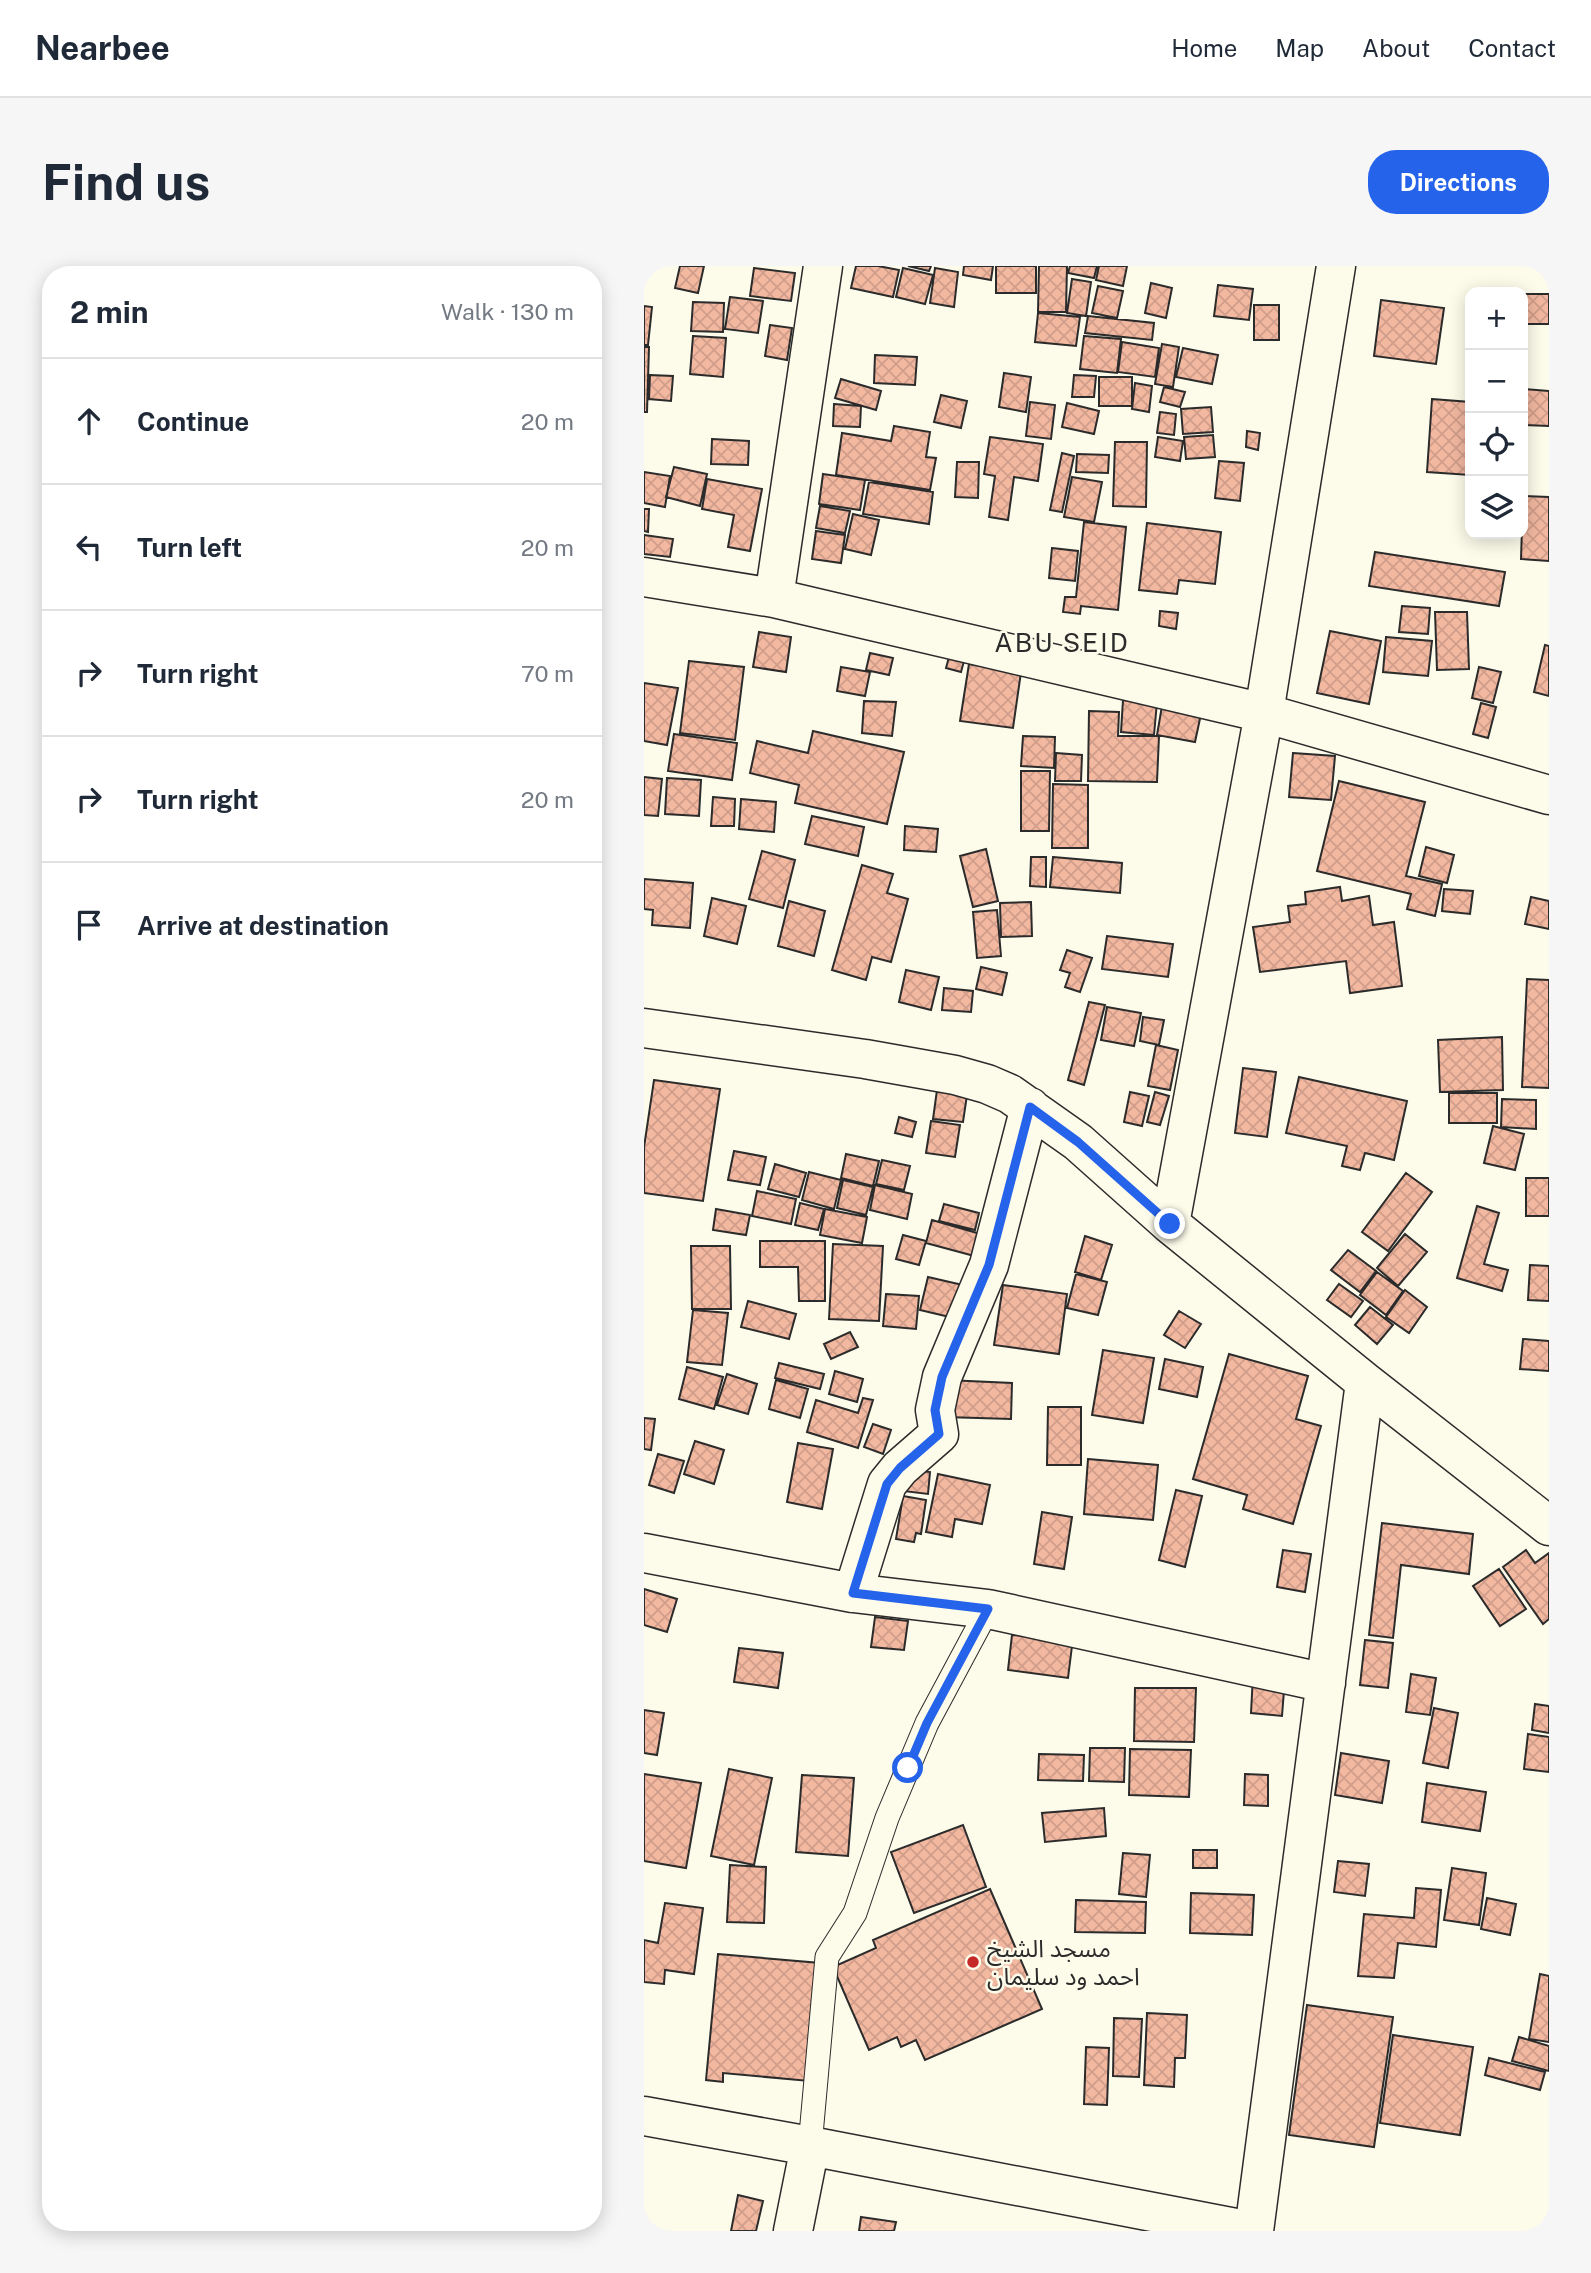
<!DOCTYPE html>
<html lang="en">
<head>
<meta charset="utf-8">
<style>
  :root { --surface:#fff; --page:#f6f6f7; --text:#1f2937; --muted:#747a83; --line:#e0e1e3; --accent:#2563eb }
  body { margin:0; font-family:"Public Sans","Noto Sans Arabic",sans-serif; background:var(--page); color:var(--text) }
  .controls { position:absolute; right:21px; top:21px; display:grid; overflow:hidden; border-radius:14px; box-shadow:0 4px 18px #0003 }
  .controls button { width:63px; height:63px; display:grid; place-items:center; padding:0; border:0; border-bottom:2px solid var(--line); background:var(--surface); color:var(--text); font:35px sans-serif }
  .stop { position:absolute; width:21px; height:21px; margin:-16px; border:5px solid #2563eb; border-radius:50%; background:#fff }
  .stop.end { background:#2563eb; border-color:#fff; box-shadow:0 2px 7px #0008 }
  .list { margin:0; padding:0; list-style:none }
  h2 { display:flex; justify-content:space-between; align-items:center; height:91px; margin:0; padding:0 28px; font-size:30px }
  h2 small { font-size:23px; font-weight:400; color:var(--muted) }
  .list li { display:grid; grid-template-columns:46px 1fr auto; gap:21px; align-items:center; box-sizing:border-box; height:126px; padding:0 28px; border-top:2px solid var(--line) }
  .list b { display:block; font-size:26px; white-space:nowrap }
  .list em { font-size:23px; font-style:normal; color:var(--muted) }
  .icon { flex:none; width:38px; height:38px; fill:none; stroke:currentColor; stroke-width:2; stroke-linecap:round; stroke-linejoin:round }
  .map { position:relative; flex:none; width:905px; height:1965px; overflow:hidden; border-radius:28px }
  header { display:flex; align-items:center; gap:42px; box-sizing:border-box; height:98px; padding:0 35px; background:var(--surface); border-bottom:2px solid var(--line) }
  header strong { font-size:33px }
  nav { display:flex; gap:38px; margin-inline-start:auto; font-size:24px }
  .intro { display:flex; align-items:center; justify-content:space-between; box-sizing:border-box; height:168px; padding:0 42px }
  h1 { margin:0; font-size:49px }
  .button { padding:18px 32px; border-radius:28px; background:var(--accent); color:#fff; font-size:24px; font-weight:700 }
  main { display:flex; gap:42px; padding:0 42px }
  aside { flex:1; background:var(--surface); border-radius:28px; box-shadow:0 4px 18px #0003 }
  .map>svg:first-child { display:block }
  .building { fill:url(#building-cross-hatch); stroke:#2b2b2b; stroke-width:2 }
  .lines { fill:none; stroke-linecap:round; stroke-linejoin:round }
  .lane-casing { stroke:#2b2b2b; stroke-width:25 }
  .street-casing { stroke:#2b2b2b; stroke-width:41 }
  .lane { stroke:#fdfbea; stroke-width:23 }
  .street { stroke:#fdfbea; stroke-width:38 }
  .route { stroke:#2563eb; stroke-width:9 }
  .poi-dot { fill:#c62828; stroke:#fdfbea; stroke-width:2.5 }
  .labels { text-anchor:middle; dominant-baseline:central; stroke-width:5; stroke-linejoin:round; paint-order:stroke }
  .poi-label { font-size:24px; fill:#2b2b2b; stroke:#fdfbea; text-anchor:start }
  .neighbourhood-label { font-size:26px; letter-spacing:2px; fill:#2b2b2b; stroke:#fdfbea }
</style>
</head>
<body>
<header>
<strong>Nearbee</strong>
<nav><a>Home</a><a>Map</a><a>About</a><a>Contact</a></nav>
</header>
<div class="intro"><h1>Find us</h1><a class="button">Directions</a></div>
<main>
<aside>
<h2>2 min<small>Walk · 130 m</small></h2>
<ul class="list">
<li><svg class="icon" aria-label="ahead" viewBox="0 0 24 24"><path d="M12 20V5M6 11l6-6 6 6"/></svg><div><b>Continue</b></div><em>20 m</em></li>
<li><svg class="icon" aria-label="left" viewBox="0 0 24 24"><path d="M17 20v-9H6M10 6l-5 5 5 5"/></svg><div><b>Turn left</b></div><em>20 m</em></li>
<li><svg class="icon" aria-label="right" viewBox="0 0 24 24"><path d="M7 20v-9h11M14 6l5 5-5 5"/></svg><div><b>Turn right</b></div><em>70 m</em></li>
<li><svg class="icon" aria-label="right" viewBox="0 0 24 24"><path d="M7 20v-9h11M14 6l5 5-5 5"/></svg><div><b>Turn right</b></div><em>20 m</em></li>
<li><svg class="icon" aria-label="arrive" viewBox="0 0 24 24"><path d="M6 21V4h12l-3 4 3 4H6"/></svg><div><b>Arrive at destination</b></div></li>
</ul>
</aside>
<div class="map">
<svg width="905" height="1965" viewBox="0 0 905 1965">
  <defs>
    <pattern id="building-cross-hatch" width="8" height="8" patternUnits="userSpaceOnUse" patternTransform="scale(1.75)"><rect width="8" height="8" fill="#f2b8a0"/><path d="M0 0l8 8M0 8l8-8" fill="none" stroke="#d09e8a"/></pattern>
  </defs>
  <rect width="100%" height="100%" fill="#fdfbea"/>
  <path class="building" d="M36 0H60L54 27 31 22Z
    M212 0H234L255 4 249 31 207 22Z
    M264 0H287L285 5Z
    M320 0H349L347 14 319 9Z
    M352 0H392V27H352Z
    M395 0H423L422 46H394Z
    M426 0H453L450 12 424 7Z
    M455 0H483L479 20 452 14Z
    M110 2 151 7 147 35 106 30Z
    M259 2 289 9 281 38 252 31Z
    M291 2 314 6 310 41 286 37Z
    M428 13 447 16 442 50 423 47Z
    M507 17 528 22 522 52 501 47Z
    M574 19 609 23 605 54 570 50Z
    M454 20 479 25 473 52 448 47Z
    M879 28H905V58H879Z
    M86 31 119 35 114 67 81 63Z
    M737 34 800 42 792 98 730 90Z
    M49 36 80 37 79 66 47 65Z
    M610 39H635V74H610Z
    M0 40 8 41 4 79H0Z
    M394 47 436 51 432 80 391 76Z
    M444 50 510 57 508 74 441 67Z
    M126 59 148 62 143 94 121 90Z
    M49 70 82 72 79 111 46 108Z
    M440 70 477 73 473 107 436 103Z
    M478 76 515 82 511 111 474 106Z
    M518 78 535 81 529 121 511 118Z
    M0 81H5L3 146H0Z
    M539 82 574 89 568 118 532 111Z
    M231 89 273 91 271 119 230 117Z
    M360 107 387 111 382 146 355 141Z
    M6 109 29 110 27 135 5 133Z
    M430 109 452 110 450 131H428Z
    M455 111H488V140H455Z
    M197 113 237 125 232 144 191 132Z
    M491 117 508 120 505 146 488 143Z
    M520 121 541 126 536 141 516 136Z
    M879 123 905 125V160L879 159Z
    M297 129 323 135 317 162 290 156Z
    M788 133 826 136V209L783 206Z
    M386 136 411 139 407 173 382 170Z
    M423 137 455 145 450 168 418 161Z
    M190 138 217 140 216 161 189 160Z
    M567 141 569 166 539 168 537 143Z
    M516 146 532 148 530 169 513 167Z
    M250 160 286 166 282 191 292 192 286 224 192 209 198 167 247 175Z
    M603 165 616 167 614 184 602 181Z
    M569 169 571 191 542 193 540 171Z
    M346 171 399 178 394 215 370 211 364 254 345 251 351 210 340 208Z
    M514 171 539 175 536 195 511 191Z
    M68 173 105 175 104 199 67 198Z
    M471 176H503L502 241 469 240Z
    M418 187 430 190 418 246 406 244Z
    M433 188 465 189 464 207 432 206Z
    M575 195 600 197 596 235 571 232Z
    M313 196H335L334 232 311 231Z
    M30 201 63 208 56 240 22 231Z
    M0 206 26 210 21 241 0 237Z
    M179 208 221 214 216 244 175 238Z
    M428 211 458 216 450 256 420 251Z
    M63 213 118 223 106 285 84 281 90 249 58 243Z
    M225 216 289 226 285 258 219 248Z
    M879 230 905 231V295L877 293Z
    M176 240 206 245 201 267 172 262Z
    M0 243H5L4 266 0 265Z
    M209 248 235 254 227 289 201 283Z
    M440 256 482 261 474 344 437 340 436 348 419 346 421 331H432Z
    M503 257 577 266 571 318 535 314 533 328 495 324Z
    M172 265 201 269 197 297 168 293Z
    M0 269 29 273 26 291 0 288Z
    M408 282 434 285 431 315 405 312Z
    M731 286 861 306 855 340 725 320Z
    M758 340 786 342 784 368 755 366Z
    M516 345 534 347 532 363 515 360Z
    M791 346H823L825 403 793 404Z
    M686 365 737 375 725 438 673 427Z
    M115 366 147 371 142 406 109 401Z
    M742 371 788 375 784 410 739 406Z
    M901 379 905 380V430L890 426Z
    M308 380 323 384 317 406 302 402Z
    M226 387 249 392 245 409 222 404Z
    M45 395 100 401 91 474 36 467Z
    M325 398 377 406 369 462 316 455Z
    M197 401 226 406 221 430 193 425Z
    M835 401 857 406 849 437 828 432Z
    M0 417 34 422 23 479 0 475Z
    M479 434 513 436 510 469 477 466Z
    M220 435 252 436 248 470 218 467Z
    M837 437 852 441 844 472 829 468Z
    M518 440 557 448 551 476 513 469Z
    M445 445 475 446 474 470H515L513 516 444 515Z
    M169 465 260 486 243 558 151 537 155 519 106 507 113 475 164 487Z
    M30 468 93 477 88 514 24 505Z
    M379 470 411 471 410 502 377 500Z
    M412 487 438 489 437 515H411Z
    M649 487 691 490 687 534 645 531Z
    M377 505H406L405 565H377Z
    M0 511 18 513 14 550 0 549Z
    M23 512 57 514 55 550 21 548Z
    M695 515 781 536 762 610 798 618 791 650 763 643 767 628 673 605Z
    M409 518 444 519V582H408Z
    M69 531 91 533 90 560H67Z
    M97 533 132 536 130 566 95 563Z
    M168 550 220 561 214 590 161 578Z
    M261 560 294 563 292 586 260 584Z
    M782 581 810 589 803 617 775 610Z
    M342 583 354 635 329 641 316 590Z
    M118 585 151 594 139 642 105 633Z
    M387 591H402V621L386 620Z
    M409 591 478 597 476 627 406 621Z
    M218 599 249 608 243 627 264 633 247 696 228 691 222 714 188 704Z
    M0 613 49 617 46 662 8 659 9 644 0 643Z
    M696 621 698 635 725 630 729 659 750 656 758 720 706 727 702 695 616 706 609 661 646 656 644 640 662 638 661 626Z
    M800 623 829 625 826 648 798 645Z
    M887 631 905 635V663L881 658Z
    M68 632 102 640 93 678 60 670Z
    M145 635 181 645 170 690 134 680Z
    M387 636 388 670 357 671 356 637Z
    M353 644 357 690 333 692 329 646Z
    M463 670 529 678 524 711 458 703Z
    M423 684 448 692 436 726 421 721 426 707 416 704Z
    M337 701 363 707 358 729 332 723Z
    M262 704 295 711 287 744 255 736Z
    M883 713 905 714V822L878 821Z
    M300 722 329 725 327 746 298 744Z
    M445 736 461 739 440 819 424 814Z
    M463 741 497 747 490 780 457 774Z
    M499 751 520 754 515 779 496 775Z
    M858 771 859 824 796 826 794 774Z
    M512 779 534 784 526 824 504 820Z
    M599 802 632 806 623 871 591 867Z
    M655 811 763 835 750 894 721 887 716 904 698 900 703 880 642 867Z
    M10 814 76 823 59 935 0 927V881Z
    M293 824 323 829 319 856 289 853Z
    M486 826 505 830 498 860 480 856Z
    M511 826 525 830 516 859 503 856Z
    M805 827H853V857H805Z
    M858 833 892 834V863L857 861Z
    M255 851 272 856 268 871 251 867Z
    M287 855 316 859 311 891 282 887Z
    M849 860 880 868 871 904 840 897Z
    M90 885 122 891 116 919 84 914Z
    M202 888 235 895 229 920 197 912Z
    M238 894 266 900 260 924 232 918Z
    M131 898 162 907 155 931 124 923Z
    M165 906 197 914 190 943 158 934Z
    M762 907 788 926 744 985 718 966Z
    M882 912H905V950H882Z
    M199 914 229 921 222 949 193 942Z
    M231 919 268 928 263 953 226 944Z
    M113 925 152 933 147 958 108 950Z
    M156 937 180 943 174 964 151 959Z
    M300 938 335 947 331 964 295 955Z
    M833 940 855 947 840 998 864 1004 858 1025 813 1012Z
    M72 943 106 949 102 969 69 964Z
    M181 943 223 951 218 977 176 969Z
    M288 954 340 969 334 991 282 977Z
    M761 968 783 986 754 1020 733 1002Z
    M259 969 282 975 275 999 252 993Z
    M441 970 468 979 457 1014 431 1006Z
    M116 975H181V1035H155L154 1001H116Z
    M189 978 239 980 235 1055 185 1053Z
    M47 980H86L87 1043H48Z
    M704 984 732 1005 716 1026 687 1004Z
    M886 999 905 1000V1035L884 1034Z
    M733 1006 759 1025 742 1049 716 1029Z
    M432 1008 463 1016 454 1049 423 1042Z
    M284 1011 323 1020 314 1053 276 1044Z
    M695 1018 719 1035 707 1051 683 1034Z
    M359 1019 423 1028 415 1088 350 1079Z
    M761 1024 783 1041 765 1067 742 1051Z
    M242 1028 275 1030 272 1063 239 1060Z
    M104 1035 152 1048 145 1073 97 1061Z
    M726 1041 749 1059 733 1078 711 1059Z
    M49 1044 84 1047 78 1099 43 1096Z
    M535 1045 557 1058 541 1082 520 1069Z
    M206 1066 214 1081 187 1093 180 1078Z
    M879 1073 905 1075V1105L876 1103Z
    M459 1084 510 1092 499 1157 448 1149Z
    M585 1088 664 1110 652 1153 677 1160 649 1258 599 1243 603 1229 549 1213Z
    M521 1093 559 1101 553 1131 515 1123Z
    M135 1097 180 1108 176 1123 131 1112Z
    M43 1101 79 1111 70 1143 35 1133Z
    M191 1105 219 1113 213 1136 185 1128Z
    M83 1108 113 1118 104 1148 73 1139Z
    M132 1114 164 1123 156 1152 125 1143Z
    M302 1114 368 1117 367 1153 301 1151Z
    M219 1132 229 1134 214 1182 163 1166 172 1134 214 1147Z
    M404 1141H437V1199H403Z
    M0 1152 11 1153 7 1184 0 1183Z
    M229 1158 247 1164 239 1188 220 1181Z
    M51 1175 80 1184 70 1218 40 1208Z
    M154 1177 189 1183 178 1243 143 1236Z
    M14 1188 40 1195 30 1227 5 1219Z
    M444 1193 514 1199 509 1254 440 1248Z
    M262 1203 286 1206 284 1228 259 1225Z
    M294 1208 346 1219 338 1258 311 1253 308 1271 282 1266Z
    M532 1224 558 1230 541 1301 515 1294Z
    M259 1230 282 1234 277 1268 272 1267 270 1276 252 1273Z
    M398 1246 428 1251 420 1303 390 1298Z
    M738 1257 829 1268 825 1308 757 1299 749 1372 725 1369Z
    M639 1284 667 1288 661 1326 633 1321Z
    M882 1284 891 1297 905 1287V1353L899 1358 859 1301Z
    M855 1303 882 1343 856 1360 829 1320Z
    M0 1323 33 1333 23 1366 0 1359Z
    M231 1351 264 1355 260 1384 227 1381Z
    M368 1369 429 1372 424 1412 364 1404Z
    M721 1374 749 1377 744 1422 716 1419Z
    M95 1382 139 1387 134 1422 90 1416Z
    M767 1408 792 1412 786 1449 762 1446Z
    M609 1409 641 1412 638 1450 607 1447Z
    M491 1422H552L550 1476 490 1475Z
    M891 1438 905 1440V1467L888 1464Z
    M790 1442 814 1447 804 1502 779 1497Z
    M0 1444 20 1447 13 1489 0 1487Z
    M884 1468 905 1471V1506L880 1503Z
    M446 1482H481L480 1516 445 1515Z
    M486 1483 547 1484 545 1531 485 1529Z
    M697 1487 745 1495 738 1537 691 1529Z
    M395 1488 440 1489 439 1515 394 1514Z
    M85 1503 128 1512 110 1599 67 1590Z
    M0 1508 57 1517 42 1602 0 1595Z
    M601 1508 624 1509V1540L600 1539Z
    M158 1509 210 1512 204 1590 152 1586Z
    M783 1517 842 1526 836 1565 778 1556Z
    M460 1542 462 1570 401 1576 398 1547Z
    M319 1559 342 1621 270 1647 247 1586Z
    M549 1584H573V1602H549Z
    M479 1587 506 1589 502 1631 475 1628Z
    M694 1595 725 1598 721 1630 690 1626Z
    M86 1599 122 1601 120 1657 83 1656Z
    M808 1602 842 1607 835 1659 800 1654Z
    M772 1622 797 1624 792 1681 754 1677 750 1712 714 1710 720 1648 770 1652Z
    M346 1623 398 1743 281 1794 272 1774 257 1781 253 1771 225 1784 189 1701 232 1682 229 1674Z
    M547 1627 610 1629 608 1669 546 1667Z
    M843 1632 872 1638 866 1669 837 1663Z
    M432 1634 502 1636 501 1667 431 1666Z
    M21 1637 59 1642 50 1708 21 1704 20 1718 0 1716V1674L14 1677Z
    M74 1688 176 1697 165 1815 79 1807V1816L62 1814Z
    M896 1708 905 1710V1776L885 1773Z
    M663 1739 749 1751 730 1881 645 1869Z
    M503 1747 543 1749 541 1792H531L530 1821 500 1819Z
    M470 1752 498 1753 495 1811 469 1810Z
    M749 1769 829 1781 816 1869 736 1857Z
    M875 1771 905 1780V1805L868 1795Z
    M442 1781 465 1782 463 1839 440 1838Z
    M845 1792 901 1806 896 1824 841 1809Z
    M94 1929 119 1935 112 1965H87Z
    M217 1951 252 1956 250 1965H215Z"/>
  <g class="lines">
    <g class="lane-casing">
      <path id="lane" d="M166 1880 183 1691 211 1647 243 1552 283 1457 344 1343"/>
    </g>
    <g class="street-casing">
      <path id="street" d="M0 311 130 332 620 447 905 529
        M130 332 179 0
        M0 762 221 793 311 809 343 818 366 828 434 876 526 958 721 1116 905 1260
        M526 958 620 447 692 0
        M0 1287 209 1327 344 1343 682 1417
        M209 1327 243 1218 256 1202 295 1168 291 1144 298 1111 345 999 386 841
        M0 1850 166 1880 607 1965
        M149 1965 166 1880
        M610 1965 721 1116"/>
    </g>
    <use href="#lane" class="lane"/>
    <use href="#street" class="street"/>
  </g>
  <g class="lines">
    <path class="route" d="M264 1502 283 1457 344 1343 209 1327 243 1218 256 1202 295 1168 291 1144 298 1111 345 999 386 841 434 876 526 958"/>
  </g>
  <circle class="poi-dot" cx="329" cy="1696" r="7"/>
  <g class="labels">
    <g class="poi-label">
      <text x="343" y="1682">مسجد الشيخ<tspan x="343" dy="28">احمد ود سليمان</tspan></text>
    </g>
    <g class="neighbourhood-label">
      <text x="418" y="376">ABU SEID</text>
    </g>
  </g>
</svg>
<div class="controls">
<button>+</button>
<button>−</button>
<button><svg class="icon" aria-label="locate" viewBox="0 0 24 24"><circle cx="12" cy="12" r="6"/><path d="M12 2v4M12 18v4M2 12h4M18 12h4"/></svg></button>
<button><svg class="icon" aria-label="layers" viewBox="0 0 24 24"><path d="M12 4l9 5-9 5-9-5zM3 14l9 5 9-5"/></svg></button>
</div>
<div class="stop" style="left:264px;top:1502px"></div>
<div class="stop end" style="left:526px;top:958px"></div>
</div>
</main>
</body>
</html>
